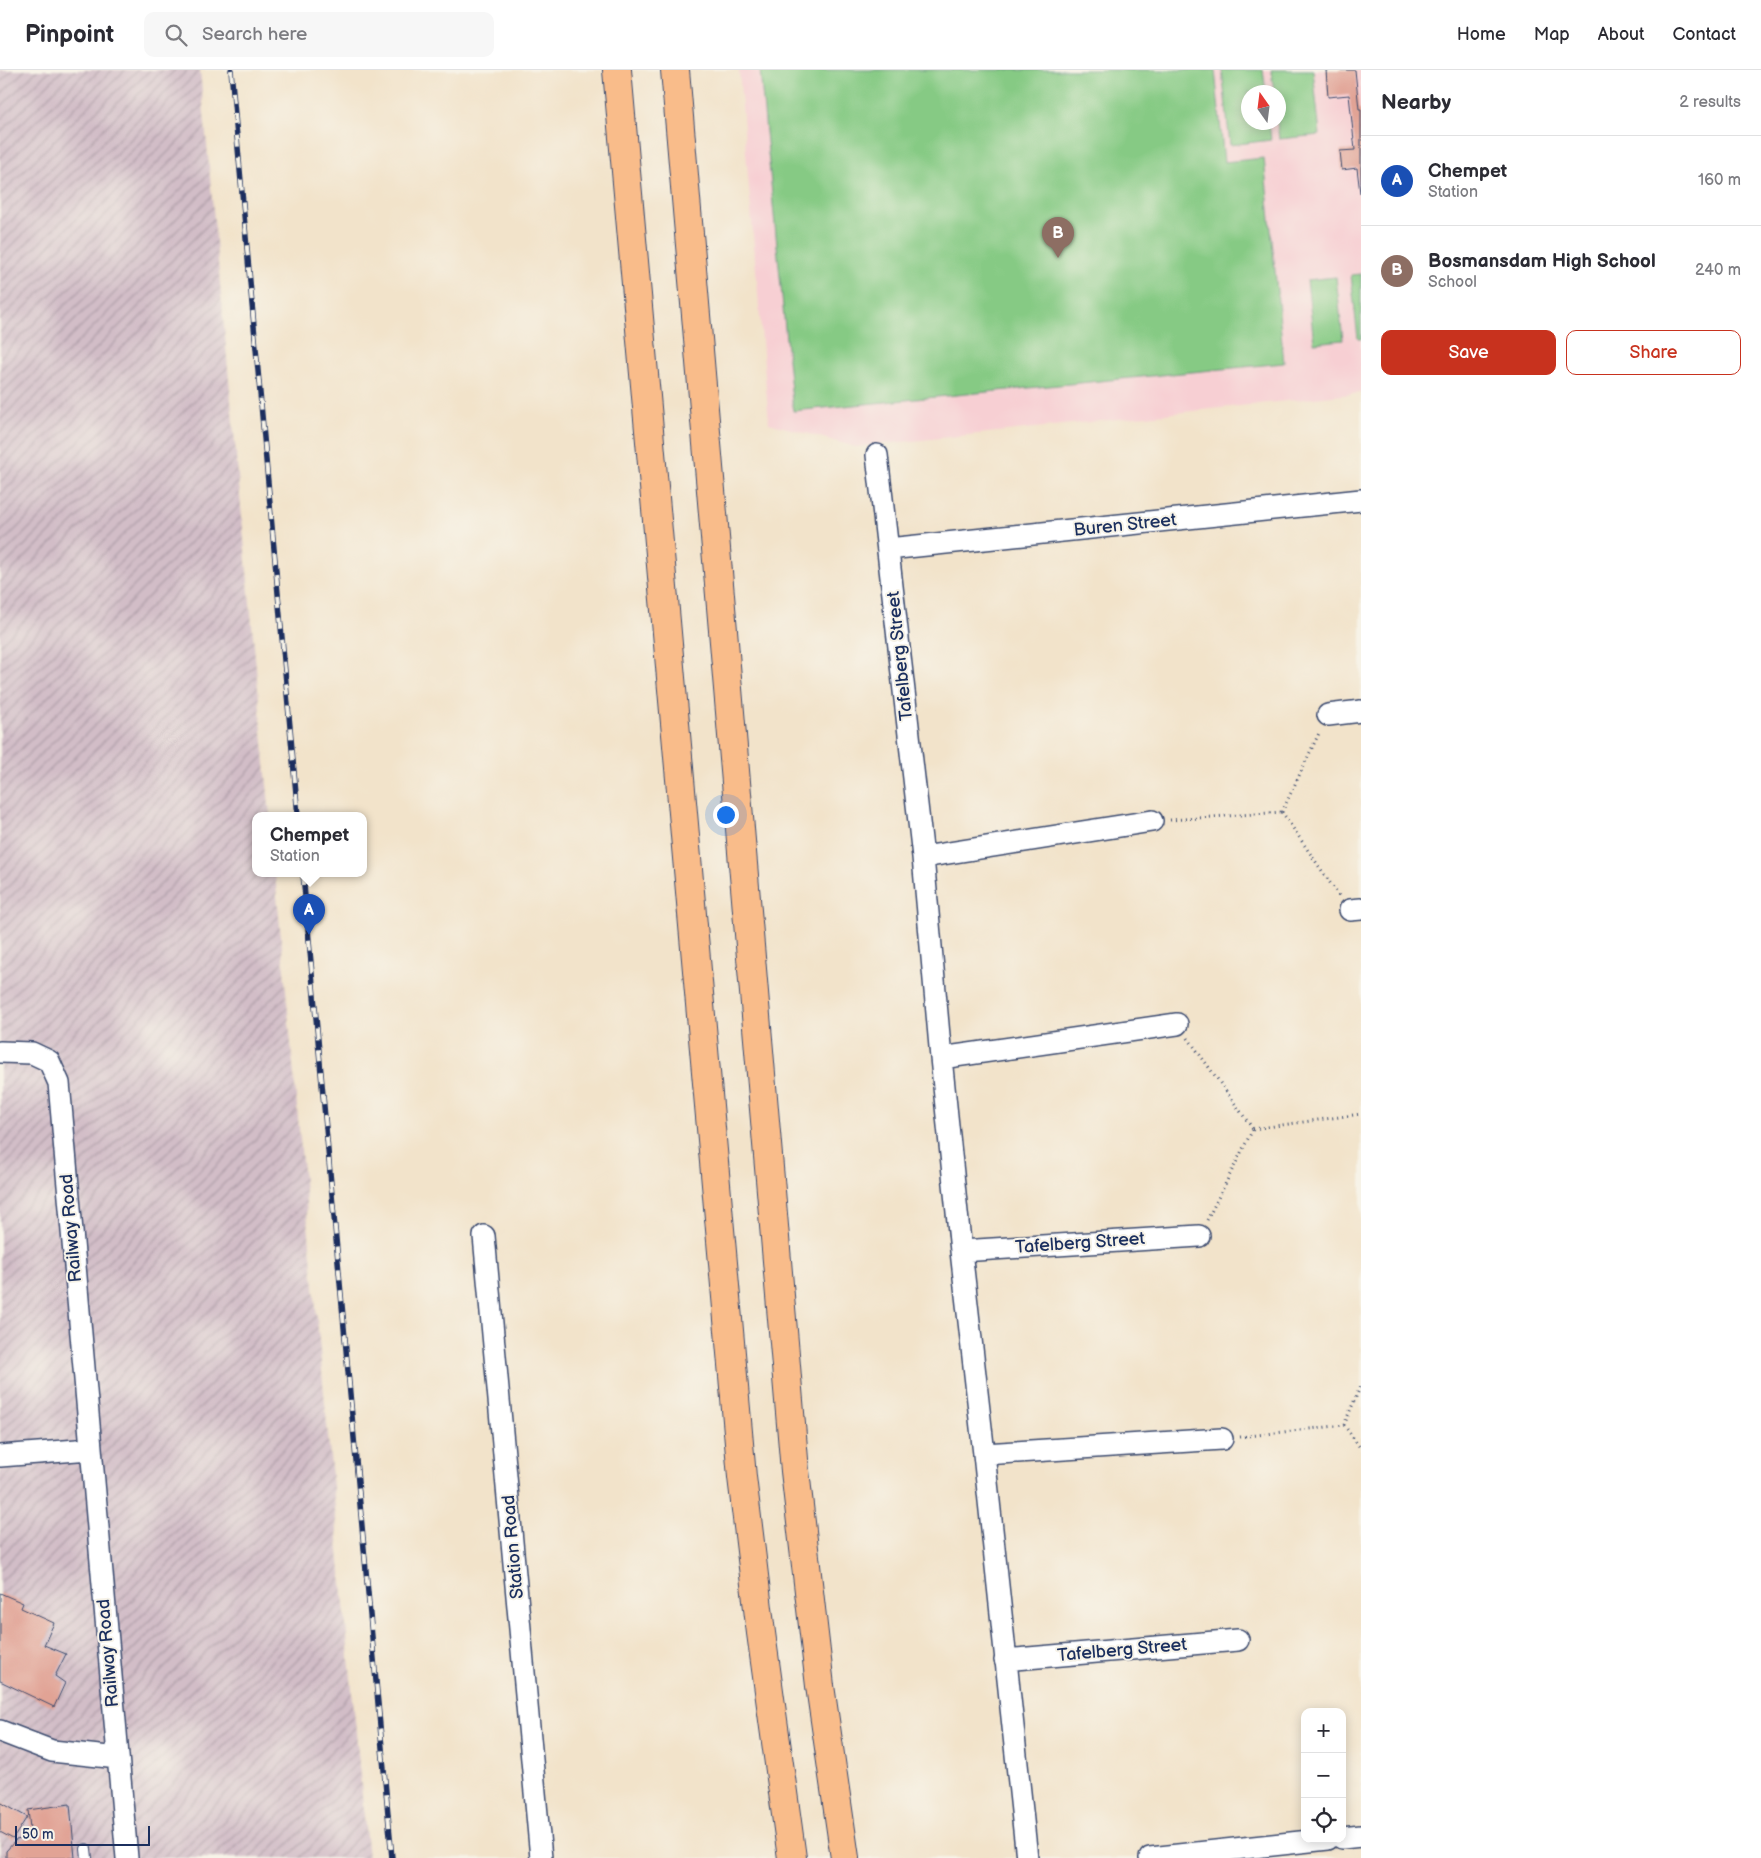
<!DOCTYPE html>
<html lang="en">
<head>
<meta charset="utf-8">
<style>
  :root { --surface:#fff; --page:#f7f7f7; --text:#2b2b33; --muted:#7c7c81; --line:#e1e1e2; --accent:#c8321e }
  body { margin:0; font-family:"Balsamiq Sans",sans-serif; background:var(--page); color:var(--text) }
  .controls { position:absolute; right:15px; bottom:15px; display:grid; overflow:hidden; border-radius:10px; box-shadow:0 2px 12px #0003 }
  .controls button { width:45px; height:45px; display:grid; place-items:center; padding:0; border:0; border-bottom:1px solid var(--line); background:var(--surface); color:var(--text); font:25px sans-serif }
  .compass { position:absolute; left:1241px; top:15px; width:45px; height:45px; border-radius:50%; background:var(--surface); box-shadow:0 2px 12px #0003; rotate:346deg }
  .scale { position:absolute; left:15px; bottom:12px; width:135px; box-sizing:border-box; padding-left:5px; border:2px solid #1b2f5e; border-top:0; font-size:14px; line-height:18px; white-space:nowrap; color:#1b2f5e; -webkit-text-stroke:4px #f7f3e8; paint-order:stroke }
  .you { position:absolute; left:725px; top:744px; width:18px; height:18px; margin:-12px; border:4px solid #fff; border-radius:50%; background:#1a73e8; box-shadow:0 0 0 8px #1a73e833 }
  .badge { display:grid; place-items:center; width:32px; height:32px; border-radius:50%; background:var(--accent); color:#fff; font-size:16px; font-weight:700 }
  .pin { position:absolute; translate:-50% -41px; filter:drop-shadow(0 1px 2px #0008) }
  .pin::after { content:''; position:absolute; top:26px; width:18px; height:15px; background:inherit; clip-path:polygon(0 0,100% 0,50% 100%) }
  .popup { position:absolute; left:252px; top:742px; width:115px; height:65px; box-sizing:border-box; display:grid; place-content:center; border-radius:10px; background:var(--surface); filter:drop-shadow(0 1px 4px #0005); font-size:16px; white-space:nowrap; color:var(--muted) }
  .popup b { font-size:19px; color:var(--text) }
  .popup::after { content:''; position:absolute; left:50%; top:100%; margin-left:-10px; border:10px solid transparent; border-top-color:var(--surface) }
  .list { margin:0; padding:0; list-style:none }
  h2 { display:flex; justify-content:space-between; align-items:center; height:65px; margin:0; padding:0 20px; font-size:21px }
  h2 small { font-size:16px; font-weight:400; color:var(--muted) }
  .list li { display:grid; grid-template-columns:32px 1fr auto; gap:15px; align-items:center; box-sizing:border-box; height:90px; padding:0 20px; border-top:1px solid var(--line) }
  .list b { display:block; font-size:19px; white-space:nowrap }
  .list p { margin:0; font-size:16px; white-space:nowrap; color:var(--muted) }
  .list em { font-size:16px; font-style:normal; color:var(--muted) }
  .actions { display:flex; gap:10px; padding:15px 20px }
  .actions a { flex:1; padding:11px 0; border:1px solid var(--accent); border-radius:10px; text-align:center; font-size:18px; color:var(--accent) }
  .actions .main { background:var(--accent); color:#fff }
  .icon { flex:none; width:28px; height:28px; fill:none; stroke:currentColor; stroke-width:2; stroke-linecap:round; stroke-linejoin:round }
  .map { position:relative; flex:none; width:1361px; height:1788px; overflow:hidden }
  header { display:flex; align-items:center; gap:30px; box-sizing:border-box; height:70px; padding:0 25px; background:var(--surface); border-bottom:1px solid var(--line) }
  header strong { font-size:24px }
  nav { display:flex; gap:28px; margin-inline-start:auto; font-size:18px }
  .search { width:350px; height:45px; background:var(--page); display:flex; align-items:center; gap:12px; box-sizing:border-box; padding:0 18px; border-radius:10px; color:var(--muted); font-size:19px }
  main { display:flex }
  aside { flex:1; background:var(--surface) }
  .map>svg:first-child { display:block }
  .built { fill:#f7cfd3; fill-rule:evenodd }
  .industrial { fill:url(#industrial-furrows) }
  .pitch { fill:#86ca84; stroke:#507c71 }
  .building { fill:#e1a395 }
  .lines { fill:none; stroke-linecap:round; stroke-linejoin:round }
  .service-casing { stroke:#3b4a6e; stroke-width:12 }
  .minor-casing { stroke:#3b4a6e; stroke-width:24 }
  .motorway-casing { stroke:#3b4a6e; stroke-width:30 }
  .path { stroke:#3b4a6e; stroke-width:3; stroke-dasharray:1 4; stroke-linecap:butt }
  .service { stroke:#fff; stroke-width:10 }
  .minor { stroke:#fff; stroke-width:21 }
  .motorway { stroke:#f9bc8a; stroke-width:28 }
  .rail-casing { stroke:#1b2f5e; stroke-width:5.5 }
  .rail { stroke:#f7f3e8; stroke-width:4; stroke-dasharray:11; stroke-linecap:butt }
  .labels { text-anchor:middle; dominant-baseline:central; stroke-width:4; stroke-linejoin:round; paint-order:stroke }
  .street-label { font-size:18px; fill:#1b2f5e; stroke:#f7f3e8 }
</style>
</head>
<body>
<header>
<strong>Pinpoint</strong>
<div class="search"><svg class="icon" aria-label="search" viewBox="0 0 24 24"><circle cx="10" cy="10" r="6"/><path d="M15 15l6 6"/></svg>Search here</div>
<nav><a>Home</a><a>Map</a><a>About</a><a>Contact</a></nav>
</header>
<main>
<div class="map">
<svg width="1361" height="1788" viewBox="0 0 1361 1788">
  <defs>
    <pattern id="industrial-furrows" width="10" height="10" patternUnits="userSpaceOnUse" patternTransform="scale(1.25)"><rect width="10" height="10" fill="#d2bdc7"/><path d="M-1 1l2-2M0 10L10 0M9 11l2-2" fill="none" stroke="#aa9aa5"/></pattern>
  </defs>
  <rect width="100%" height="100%" fill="#f7f3e8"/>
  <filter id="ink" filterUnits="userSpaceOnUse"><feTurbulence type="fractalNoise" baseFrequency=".02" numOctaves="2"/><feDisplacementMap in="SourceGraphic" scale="10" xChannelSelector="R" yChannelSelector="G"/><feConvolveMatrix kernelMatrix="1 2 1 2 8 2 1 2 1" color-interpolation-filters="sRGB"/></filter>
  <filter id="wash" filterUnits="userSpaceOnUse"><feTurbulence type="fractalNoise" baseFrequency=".0096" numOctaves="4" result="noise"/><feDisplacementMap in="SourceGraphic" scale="20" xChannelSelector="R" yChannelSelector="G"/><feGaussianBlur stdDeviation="1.12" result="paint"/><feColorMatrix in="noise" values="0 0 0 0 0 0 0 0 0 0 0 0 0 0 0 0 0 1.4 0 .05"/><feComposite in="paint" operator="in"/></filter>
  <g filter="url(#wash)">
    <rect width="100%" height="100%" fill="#f2e3ca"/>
    <path class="built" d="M739 0H1361V323L856 377 769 353ZM1248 22H1278V52H1248Z"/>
    <path class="industrial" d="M0 0H200L270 746H255V804H275L368 1788H0Z"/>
    <path class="pitch" d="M760 0H1215L1224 92 1264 88 1284 293 793 341Z
      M1222 0H1263L1266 22H1248V52L1269 53 1271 70 1230 75Z
      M1271 0H1313L1320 65 1279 69 1277 53 1278 52V22H1274Z
      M1361 204V269H1358L1351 205Z
      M1336 207 1343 270 1314 273 1307 210Z"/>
    <g id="blocks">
      <path class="building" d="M1326 0H1355L1359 39H1361V123H1360L1357 98 1342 100 1340 81 1355 80 1349 25 1328 27Z
        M0 1523 23 1533 21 1538 54 1553 44 1575 66 1584 55 1606 65 1613 54 1637 0 1611Z
        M0 1732 27 1747 13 1769 0 1762Z
        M70 1734 75 1788H6V1781L16 1770 31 1767 28 1740Z"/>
    </g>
  </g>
  <g filter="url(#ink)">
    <use href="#blocks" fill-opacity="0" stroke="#3b4a6e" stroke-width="1"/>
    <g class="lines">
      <g class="service-casing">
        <path id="service" d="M86 1779 87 1788"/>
      </g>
      <g class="minor-casing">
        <path id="minor" d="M877 385 923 787 941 988 961 1181 984 1384 1027 1788
          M888 479 1361 430
          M1328 645 1361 641
          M923 787 1152 751
          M1350 840 1361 839
          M0 982 32 983 49 991 59 1013 127 1788
          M941 988 1177 954
          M484 1166 541 1788
          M961 1181 1199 1166
          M984 1384 1222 1369
          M0 1386 90 1379
          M1005 1590 1238 1570
          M0 1661 52 1681 118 1688
          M1342 1768 1361 1766
          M1150 1788 1328 1769"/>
      </g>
      <g class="motorway-casing">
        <path id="motorway" d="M617 0 742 1407 761 1563 792 1788
          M675 0 795 1401 820 1616 845 1788"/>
      </g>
      <path class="path" d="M1282 742 1339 826
        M1282 742 1320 661
        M1170 750 1282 742
        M1188 968 1253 1059
        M1253 1059 1361 1044
        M1207 1150 1253 1059
        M1344 1355 1361 1315
        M1344 1355 1361 1379
        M1240 1367 1344 1355"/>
      <use href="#service" class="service"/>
      <use href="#minor" class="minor"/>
      <use href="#motorway" class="motorway"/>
      <g class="rail-casing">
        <path id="rail" d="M231 0 298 746
          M303 804 392 1788"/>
      </g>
      <use href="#rail" class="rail"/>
    </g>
  </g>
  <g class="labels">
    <g class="street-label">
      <text transform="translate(1125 455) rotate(-6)">Buren Street</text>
      <text transform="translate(900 586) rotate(-96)">Tafelberg Street</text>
      <text transform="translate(71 1158) rotate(-95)">Railway Road</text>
      <text transform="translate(1080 1173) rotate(-4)">Tafelberg Street</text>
      <text transform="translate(513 1477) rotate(-95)">Station Road</text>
      <text transform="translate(1122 1580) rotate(-5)">Tafelberg Street</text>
      <text transform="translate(108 1583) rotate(-95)">Railway Road</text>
    </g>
  </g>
</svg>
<div class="controls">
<button>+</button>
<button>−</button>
<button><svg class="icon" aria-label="locate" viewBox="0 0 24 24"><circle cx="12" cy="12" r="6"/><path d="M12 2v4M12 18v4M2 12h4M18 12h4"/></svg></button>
</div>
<svg class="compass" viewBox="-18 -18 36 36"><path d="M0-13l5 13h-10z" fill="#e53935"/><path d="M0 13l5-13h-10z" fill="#7c7c81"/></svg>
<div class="scale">50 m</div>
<div class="you"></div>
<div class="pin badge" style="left:309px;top:865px;background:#1a4fb4">A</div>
<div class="popup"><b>Chempet</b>Station</div>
<div class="pin badge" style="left:1058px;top:188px;background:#8d6e63">B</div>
</div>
<aside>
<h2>Nearby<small>2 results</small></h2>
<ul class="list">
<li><span class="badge" style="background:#1a4fb4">A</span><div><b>Chempet</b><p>Station</p></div><em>160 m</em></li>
<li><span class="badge" style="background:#8d6e63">B</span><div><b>Bosmansdam High School</b><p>School</p></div><em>240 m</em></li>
</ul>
<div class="actions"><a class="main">Save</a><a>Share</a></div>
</aside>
</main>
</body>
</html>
